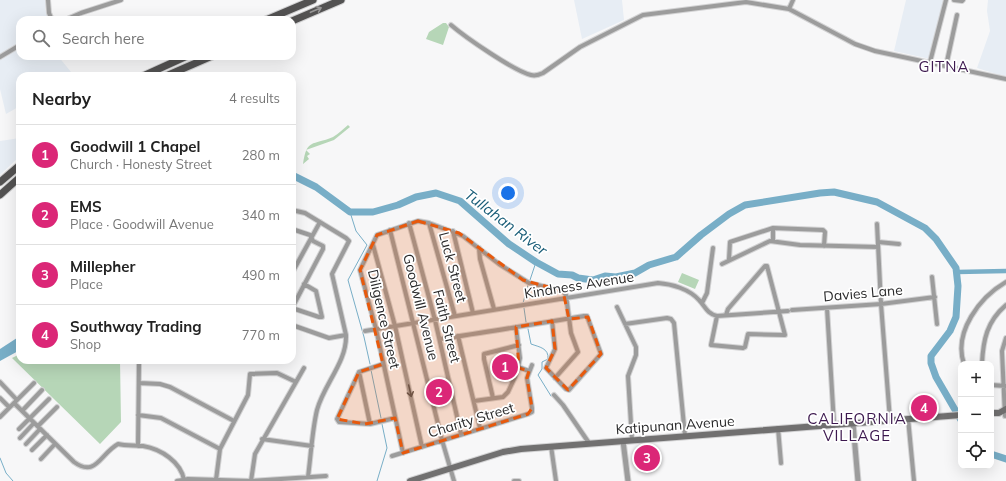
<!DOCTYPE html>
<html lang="en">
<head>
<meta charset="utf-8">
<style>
  :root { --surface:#fff; --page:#f2f2f2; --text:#222; --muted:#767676; --line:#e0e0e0; --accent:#db2777 }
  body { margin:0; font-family:Mulish,sans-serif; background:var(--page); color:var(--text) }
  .controls { position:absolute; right:12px; bottom:12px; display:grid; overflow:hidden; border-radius:8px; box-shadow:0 4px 16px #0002 }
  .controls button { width:36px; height:36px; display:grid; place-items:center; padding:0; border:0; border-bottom:1px solid var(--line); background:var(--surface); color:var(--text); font:20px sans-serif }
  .you { position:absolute; left:508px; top:193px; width:14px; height:14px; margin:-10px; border:3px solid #fff; border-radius:50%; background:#1a73e8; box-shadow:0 0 0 6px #1a73e833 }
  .badge { display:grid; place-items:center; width:26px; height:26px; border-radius:50%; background:var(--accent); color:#fff; font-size:13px; font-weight:700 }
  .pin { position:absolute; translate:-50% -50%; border:2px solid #fff; box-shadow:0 1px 4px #0006 }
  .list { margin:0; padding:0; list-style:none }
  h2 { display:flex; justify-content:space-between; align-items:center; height:52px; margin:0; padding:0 16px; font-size:17px }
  h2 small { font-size:13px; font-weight:400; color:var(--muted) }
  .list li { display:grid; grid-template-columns:26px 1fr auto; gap:12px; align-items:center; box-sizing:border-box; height:60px; padding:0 16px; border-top:1px solid var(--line) }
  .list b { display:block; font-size:15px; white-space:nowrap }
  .list p { margin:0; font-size:13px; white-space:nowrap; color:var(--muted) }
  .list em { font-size:13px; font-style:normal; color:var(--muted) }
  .icon { flex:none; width:22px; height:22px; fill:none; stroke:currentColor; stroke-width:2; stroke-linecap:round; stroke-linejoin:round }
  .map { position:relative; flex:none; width:1006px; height:481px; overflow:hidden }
  .search { position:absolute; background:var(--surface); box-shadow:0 4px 16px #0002; left:16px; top:16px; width:280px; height:44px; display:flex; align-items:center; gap:10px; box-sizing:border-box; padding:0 14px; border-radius:12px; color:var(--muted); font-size:15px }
  .panel { position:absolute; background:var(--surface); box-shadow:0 4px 16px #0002; left:16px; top:72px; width:280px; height:292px; border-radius:12px }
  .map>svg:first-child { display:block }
  .built { fill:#e7edf4 }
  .green { fill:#b6d6b7 }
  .water { fill:#78aec7 }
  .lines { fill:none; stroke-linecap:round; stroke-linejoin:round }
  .stream { stroke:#78aec7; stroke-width:1 }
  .canal { stroke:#78aec7; stroke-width:4.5 }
  .river { stroke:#78aec7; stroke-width:7 }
  .minor-casing { stroke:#d2d2d3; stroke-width:6 }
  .tertiary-casing { stroke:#d2d2d3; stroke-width:7 }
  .secondary-casing { stroke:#d2d2d3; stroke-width:8 }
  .primary-casing { stroke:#d2d2d3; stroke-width:9 }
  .minor { stroke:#9c9c9c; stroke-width:4 }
  .tertiary { stroke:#9c9c9c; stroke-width:5 }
  .secondary { stroke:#717070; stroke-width:6 }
  .primary { stroke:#535252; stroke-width:7 }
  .oneway { stroke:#989797 }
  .oneway2 { stroke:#525253 }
  .marked { fill:#e8590c; fill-opacity:0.2; stroke:#e8590c; stroke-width:3; stroke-dasharray:8 5; stroke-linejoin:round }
  .labels { text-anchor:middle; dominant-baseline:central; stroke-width:3.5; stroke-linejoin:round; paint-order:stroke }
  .street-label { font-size:14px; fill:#2a2a2b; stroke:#fff }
  .neighbourhood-label { font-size:15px; letter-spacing:1px; fill:#3d194f; stroke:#fff }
  .water-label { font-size:15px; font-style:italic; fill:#195d78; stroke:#fff }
</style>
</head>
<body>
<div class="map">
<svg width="1006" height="481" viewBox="0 0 1006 481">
  <rect width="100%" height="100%" fill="#f7f7f8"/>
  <path class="built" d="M0 0H47L45 9 49 20H20V42L0 54Z
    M574 0H622L624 20 582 39Z
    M906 0H944L930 59 894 51Z
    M988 0H1006V77L977 68 990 31 987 11Z
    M20 47V56H58L71 72 69 76H20V106L6 114 0 89V59Z
    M20 138V156L0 175V141Z"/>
  <path class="green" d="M443 23H446L449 27 443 45 426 39 429 32Z
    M348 125 350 127 334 140 306 150 310 154 307 156 309 159 303 164C307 138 312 146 333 137 338 134 343 129 348 125Z
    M682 273 699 280 695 289 678 282Z
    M20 354V360H120L121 422 100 444 12 358Z"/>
  <path class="water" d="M20 336V350L0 361V349Z"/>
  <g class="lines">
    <path class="stream" d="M350 212 356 231 367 245 348 280 364 337 370 364
      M530 280 536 262
      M523 303 528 285
      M524 308 526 322
      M528 329 531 344C539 347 549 348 548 359L542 362V369L538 375 551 396
      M371 370 381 418
      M0 458 6 473 13 481
      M377 481 387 448 382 424"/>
    <path class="canal" d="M957 272 1006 271"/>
    <path class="river" d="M292 175 316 187 350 212H373L398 205 416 197 436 193 460 201 509 244 536 262 558 274 572 275 578 278 593 280 605 276 616 277 635 273 649 265 676 257 701 235 729 214 745 205 820 193 834 192 877 202 925 228 936 239 956 268 958 286 956 317 950 331 931 356V363L936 377 961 420
      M991 454 1006 459"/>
    <g class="minor-casing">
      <path id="minor" d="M48 0 49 13 52 20
        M954 0 962 1 963 0
        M789 9 793 0
        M65 20 81 13 121 0
        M451 25C465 37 514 71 531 75 535 76 539 75 543 73L580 47 643 15 746 2 789 9 855 44 875 51 1006 79
        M0 57 20 45
        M930 62 946 0
        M946 66 957 15
        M292 210 305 213 346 238 349 241 332 274 346 335C347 362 324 384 317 410 312 431 311 455 308 477
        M409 223 435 320 461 434
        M429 223 455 316
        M877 224 881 304 890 420
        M292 229 310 235 313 241 323 246V249L292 308
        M390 230 442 440 454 481
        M453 231 473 313
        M773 241V228
        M878 242 899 244
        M373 245 395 326 422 447
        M479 248 480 259 494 309
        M729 259 730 242 773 228 823 230 825 232 824 246
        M722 264 770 241 800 245 878 247
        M292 273 320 222
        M932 277 937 324
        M702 303 707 293 713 248
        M617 307 636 347V355L628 376 632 440
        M292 308 319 317H322L316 291 304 284
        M827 308 834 424
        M792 310 881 304 935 297
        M717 316 711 345 743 348 745 347 748 334 785 335 767 266H765L728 309 726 315
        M625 324 667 318 671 319 674 323 685 436
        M292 325 329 338 346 335
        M365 331 658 283C672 284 689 289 699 300 705 306 707 314 717 316L788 311
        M458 336 480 428
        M440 339C488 332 536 324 584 316H587L601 354 569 390 566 389 546 368 555 349 552 321
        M383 364 359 372 337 419 339 422 370 424 395 418
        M964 364C953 332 980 297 1006 282
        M982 364C983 340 987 321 1006 305
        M518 367 529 371
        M359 372 370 424
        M0 382 17 400
        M139 383 160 384 170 387 234 421
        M991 385 1006 386
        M554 395 563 405 589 443
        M0 398 9 407
        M493 398 484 359V354L519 345
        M474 401 503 397 508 392 515 377 520 358 516 327
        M14 403 74 462C96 478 100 454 118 444 126 446 135 445 143 446 161 449 181 462 184 480
        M22 411 42 390
        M138 415 161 418 220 449
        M1005 416 1002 351 1006 338
        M0 417 34 383
        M908 418 914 481
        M38 426 57 407
        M778 428 781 463
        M19 429 49 399
        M20 438 34 423
        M262 439 312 446
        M26 444 40 429
        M138 446 139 360
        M551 446 556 481
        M32 450 47 435
        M403 453 376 329 360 270 377 235 418 221 429 223 463 236 499 264 529 283 563 291 566 295 571 333 578 352 555 378
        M392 456 528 414 532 412V408L527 378 532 365
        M41 459 55 444
        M216 480 220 449 248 395 250 374 277 373 296 382
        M177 481 188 479 251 481 326 476
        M251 481 255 454 304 368
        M514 481H519"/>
    </g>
    <g class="tertiary-casing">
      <path id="tertiary" d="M853 423 858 481
        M623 441 628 481"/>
    </g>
    <g class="secondary-casing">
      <path id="secondary" d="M991 413H999L1006 409
        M410 481 503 452 521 449 961 415"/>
    </g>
    <g class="primary-casing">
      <path id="primary" d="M266 20 313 0
        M292 21 341 0
        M143 76 187 56
        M166 76 212 56
        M0 182 20 165
        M0 195 20 177"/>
    </g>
    <use href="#minor" class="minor"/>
    <use href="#tertiary" class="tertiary"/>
    <use href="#secondary" class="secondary"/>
    <use href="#primary" class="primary"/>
  </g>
  <defs><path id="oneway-shaft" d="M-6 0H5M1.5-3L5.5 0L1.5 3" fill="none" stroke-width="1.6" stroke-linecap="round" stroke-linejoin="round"/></defs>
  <use class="oneway" href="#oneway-shaft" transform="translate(316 10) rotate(-23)"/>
  <use class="oneway2" href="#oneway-shaft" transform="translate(410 391) rotate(77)"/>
  <path class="marked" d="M418 221 459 233 523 280 563 291 569 319 588 317 601 354 568 390 546 368 555 349 552 321 516 327 519 368 529 371 527 378 532 408 528 414 403 453 395 418 365 424 337 419 359 372 383 364 360 270 377 235Z"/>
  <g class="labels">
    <g class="street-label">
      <text transform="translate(453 267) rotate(75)">Luck Street</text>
      <text transform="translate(579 285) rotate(-9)">Kindness Avenue</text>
      <text transform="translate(863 293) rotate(-5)">Davies Lane</text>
      <text transform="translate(421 307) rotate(76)">Goodwill Avenue</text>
      <text transform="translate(384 319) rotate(77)">Diligence Street</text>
      <text transform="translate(447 326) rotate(76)">Faith Street</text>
      <text transform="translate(471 420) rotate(-17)">Charity Street</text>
      <text transform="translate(675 425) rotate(-4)">Katipunan Avenue</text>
    </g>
    <g class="neighbourhood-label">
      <text x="944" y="66">GITNA</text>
      <text x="857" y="418">CALIFORNIA<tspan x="857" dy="17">VILLAGE</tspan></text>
    </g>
    <g class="water-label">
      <text transform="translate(506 222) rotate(37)">Tullahan River</text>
    </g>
  </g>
</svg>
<div class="controls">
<button>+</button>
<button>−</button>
<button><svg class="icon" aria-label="locate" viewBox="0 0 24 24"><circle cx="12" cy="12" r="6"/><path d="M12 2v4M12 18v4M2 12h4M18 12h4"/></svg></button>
</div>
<div class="you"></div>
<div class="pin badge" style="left:505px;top:367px">1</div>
<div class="pin badge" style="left:439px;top:392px">2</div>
<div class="pin badge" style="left:647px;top:458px">3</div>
<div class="pin badge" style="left:924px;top:408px">4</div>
<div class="search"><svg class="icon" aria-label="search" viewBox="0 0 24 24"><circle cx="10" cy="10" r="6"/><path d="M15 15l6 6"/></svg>Search here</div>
<section class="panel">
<h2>Nearby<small>4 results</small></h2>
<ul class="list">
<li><span class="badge">1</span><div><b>Goodwill 1 Chapel</b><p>Church · Honesty Street</p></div><em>280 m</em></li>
<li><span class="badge">2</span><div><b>EMS</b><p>Place · Goodwill Avenue</p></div><em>340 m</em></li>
<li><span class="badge">3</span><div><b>Millepher</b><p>Place</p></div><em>490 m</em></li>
<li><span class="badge">4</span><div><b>Southway Trading</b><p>Shop</p></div><em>770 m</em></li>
</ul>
</section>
</div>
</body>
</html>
